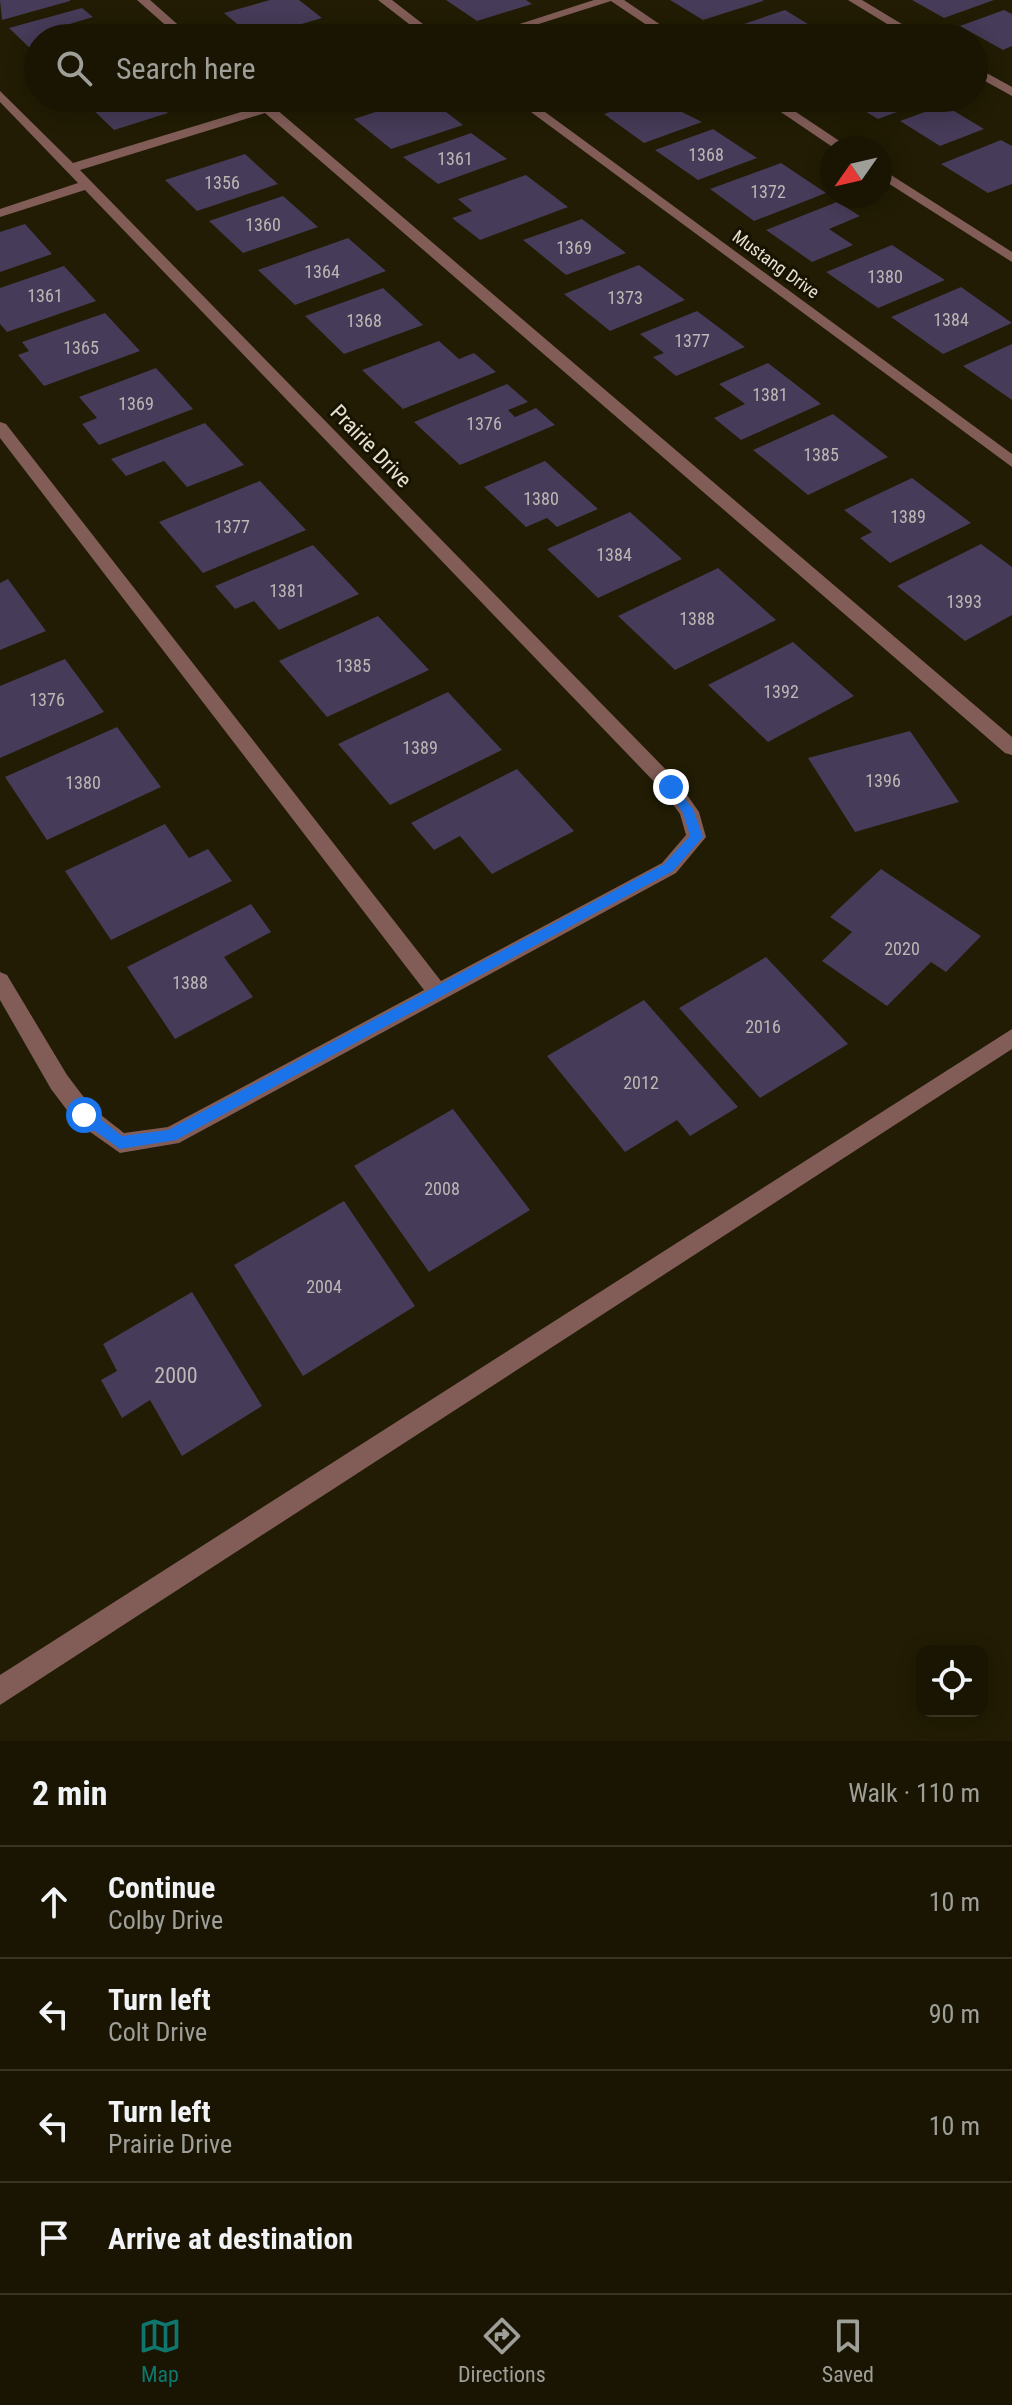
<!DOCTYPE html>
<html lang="en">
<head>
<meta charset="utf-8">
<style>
  :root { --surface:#191502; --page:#221e0c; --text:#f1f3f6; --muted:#9f9f99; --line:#373424; --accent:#0f766e }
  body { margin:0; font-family:"Roboto Condensed",sans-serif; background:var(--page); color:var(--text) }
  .controls { position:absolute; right:24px; bottom:24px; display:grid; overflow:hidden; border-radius:16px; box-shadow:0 4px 20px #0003 }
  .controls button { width:72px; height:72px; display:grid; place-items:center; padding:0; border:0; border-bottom:2px solid var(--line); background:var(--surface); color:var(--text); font:40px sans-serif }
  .compass { position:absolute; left:820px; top:136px; width:72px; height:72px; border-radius:50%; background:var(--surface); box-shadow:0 4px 20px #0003; rotate:236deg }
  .stop { position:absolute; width:24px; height:24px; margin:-18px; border:6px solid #1a73e8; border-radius:50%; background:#fff }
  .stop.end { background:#1a73e8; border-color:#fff; box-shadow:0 2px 8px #0008 }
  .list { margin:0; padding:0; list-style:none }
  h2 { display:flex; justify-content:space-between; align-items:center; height:104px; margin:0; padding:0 32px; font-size:34px }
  h2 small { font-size:26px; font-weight:400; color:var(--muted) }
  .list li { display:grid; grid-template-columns:52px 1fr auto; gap:24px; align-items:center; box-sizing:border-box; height:112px; padding:0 32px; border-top:2px solid var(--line) }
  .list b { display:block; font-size:30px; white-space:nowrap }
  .list p { margin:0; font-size:26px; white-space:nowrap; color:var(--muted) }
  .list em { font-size:26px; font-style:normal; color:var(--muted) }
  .icon { flex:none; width:44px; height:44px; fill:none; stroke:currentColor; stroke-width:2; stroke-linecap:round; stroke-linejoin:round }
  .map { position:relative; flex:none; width:1012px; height:1741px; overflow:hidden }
  .search { position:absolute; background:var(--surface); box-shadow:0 4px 20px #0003; left:24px; right:24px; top:24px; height:88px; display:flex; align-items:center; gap:20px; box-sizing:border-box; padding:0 28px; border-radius:44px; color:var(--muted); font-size:30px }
  .sheet { height:552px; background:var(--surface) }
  nav { display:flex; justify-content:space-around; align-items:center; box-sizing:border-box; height:112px; border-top:2px solid var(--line); background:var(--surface); font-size:22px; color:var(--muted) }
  nav a { display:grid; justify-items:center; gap:4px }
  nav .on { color:var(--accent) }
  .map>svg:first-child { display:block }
  .building { fill:#463b58 }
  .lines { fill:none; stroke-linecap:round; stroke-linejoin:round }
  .minor { fill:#825d58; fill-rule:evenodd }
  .route { fill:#1a73e8 }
  .labels { text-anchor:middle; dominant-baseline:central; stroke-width:6; stroke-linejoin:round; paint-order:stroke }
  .number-label { font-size:18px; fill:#bcb8b4 }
  .far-street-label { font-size:18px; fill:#e4e1d2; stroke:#181200 }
  .street-label { font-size:22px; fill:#e4e1d2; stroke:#181200 }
  .near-number-label { font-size:22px; fill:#bcb8b4 }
</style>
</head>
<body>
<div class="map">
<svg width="1012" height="1741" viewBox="0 0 1012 1741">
  <rect width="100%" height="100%" fill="#211c03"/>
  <path class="building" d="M0 0H70V1L2 20Z
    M270 0H299L322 18 254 38 224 13Z
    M446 0H526L532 4 477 21Z
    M670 0H763V1L703 20Z
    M912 0H994L944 18Z
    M82 8 93 17 63 26 76 38H38V50L33 51 9 28Z
    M785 10 821 32 803 38H739L750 34 738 26Z
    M1004 10 1012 14V46L1003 50 960 26Z
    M333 26 349 38H298L297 37Z
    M567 28 580 37 537 38 536 37Z
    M107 98H152L168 113 114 130 87 104Z
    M418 98H428L463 125 391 149 354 119Z
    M651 98H681L690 104 676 109 702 122 644 143 604 114Z
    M843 98H935L878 119Z
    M944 105 984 129 940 146 900 121Z
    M713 129 757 158 698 180 655 150Z
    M471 133 507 159 438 184 403 157Z
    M1001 140 1012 146V184L988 193 941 164Z
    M245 154 278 184 197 211 165 180Z
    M781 163 826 193 754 221 710 189Z
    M526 175 568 207 480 240 452 218 472 211 458 199Z
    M283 196 318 227 243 253 209 221Z
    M837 202 860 216 829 229 853 245 812 262 766 230Z
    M582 219 626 253 566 275 523 240Z
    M25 224 52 254 0 272V232Z
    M348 238 386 271 295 305 258 270Z
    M892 245 945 280 878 308 826 272Z
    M639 265 685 300 610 331 564 294Z
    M64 266 96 301 7 332 0 324V288Z
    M961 287 1012 323 943 354 891 317Z
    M383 288 423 325 344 354 305 316Z
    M697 311 745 347 676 376 653 357 664 353 640 334Z
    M105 313 140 351 44 386 18 355 29 351 22 342Z
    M439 341 459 359 474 353 496 372 403 409 362 370Z
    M1012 344V400L963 366Z
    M768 363 821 404 741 440 714 418 745 404 719 384Z
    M156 368 193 409 99 445 82 424 97 418 79 397Z
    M507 384 528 402 508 410 515 417 536 408 555 425 460 465 414 422Z
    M833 414 888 457 808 495 753 450Z
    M205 423 244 465 187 487 164 461 126 476 111 459Z
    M545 461 598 509 557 527 547 518 526 527 484 487Z
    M912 478 971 523 890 563 860 538 872 532 844 510Z
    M260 481 306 530 203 573 159 522Z
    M630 512 682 559 598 598 547 549Z
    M981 544 1012 567V615L965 641 897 586Z
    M313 545 359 594 279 630 254 601 235 609 215 586Z
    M718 568 776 620 675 670 618 616Z
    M8 579 46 631 0 650V583Z
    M378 616 429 670 327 717 279 661Z
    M793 642 854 696 768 742 708 685Z
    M65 659 104 712 0 758V686Z
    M448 692 502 750 390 805 338 744Z
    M117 727 161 787 47 840 5 777Z
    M910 731 959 802 855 832 808 758Z
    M517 769 574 831 492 874 460 836 434 850 411 823Z
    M165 824 189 858 208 849 232 881 111 940 65 871Z
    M881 869 981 936 946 972 931 962 887 1006 822 961 852 932 830 917Z
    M251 904 271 932 224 957 253 997 175 1039 127 967Z
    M766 957 848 1044 760 1098 679 1008Z
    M644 1000 738 1107 690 1136 677 1120 625 1152 547 1056Z
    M453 1109 530 1210 429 1272 354 1166Z
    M344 1201 415 1306 303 1376 234 1265Z
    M192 1292 262 1406 182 1456 150 1400 122 1418 101 1380 117 1371 103 1344Z"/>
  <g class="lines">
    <path class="minor" d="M137 0H150L193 38H180Z
      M378 0H392L441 38H427Z
      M594 0H624L680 38H666L611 1 495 38H476Z
      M848 0H862L925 38H910Z
      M974 66 1012 87V96L974 75Z
      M0 91 73 163 258 107 249 98H263L269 103 287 98H306L276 109 1012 737V755L1005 753 265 113 80 170 678 782 699 812 706 837 676 873 179 1143 120 1153 76 1122 51 1089 0 1000V972L7 975 67 1075 92 1108 124 1133 168 1127 424 990 0 438V422L6 424 441 981 662 863 686 835 680 814 664 792 85 190 0 217V209L78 183 0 102Z
      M512 98H526L1012 454V467Z
      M760 98H775L850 148H834Z
      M880 168 1012 252V262L880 178Z
      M1012 1029V1049L0 1705V1675Z"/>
  </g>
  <path class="route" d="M671 782 693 809 703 837 673 871 176 1140 120 1149 78 1119V1110H89L122 1136 168 1130 664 864 690 836 683 813 665 787Z"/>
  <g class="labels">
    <g class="number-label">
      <text x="706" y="154">1368</text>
      <text x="455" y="158">1361</text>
      <text x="222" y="182">1356</text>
      <text x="768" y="191">1372</text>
      <text x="263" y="224">1360</text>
      <text x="574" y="247">1369</text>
      <text x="322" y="271">1364</text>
      <text x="885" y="276">1380</text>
      <text x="45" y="295">1361</text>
      <text x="625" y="297">1373</text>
      <text x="951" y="319">1384</text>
      <text x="364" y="320">1368</text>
      <text x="692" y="340">1377</text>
      <text x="81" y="347">1365</text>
      <text x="770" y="394">1381</text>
      <text x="136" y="403">1369</text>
      <text x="484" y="423">1376</text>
      <text x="821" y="454">1385</text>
      <text x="541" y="498">1380</text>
      <text x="908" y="516">1389</text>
      <text x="232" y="526">1377</text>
      <text x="614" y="554">1384</text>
      <text x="287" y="590">1381</text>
      <text x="964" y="601">1393</text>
      <text x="697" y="618">1388</text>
      <text x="353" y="665">1385</text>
      <text x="781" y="691">1392</text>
      <text x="47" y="699">1376</text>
      <text x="420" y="747">1389</text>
      <text x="883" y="780">1396</text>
      <text x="83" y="782">1380</text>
      <text x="902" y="948">2020</text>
      <text x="190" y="982">1388</text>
      <text x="763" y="1026">2016</text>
      <text x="641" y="1082">2012</text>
      <text x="442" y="1188">2008</text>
      <text x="324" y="1286">2004</text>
    </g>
    <g class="far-street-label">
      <text transform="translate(776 264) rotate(36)">Mustang Drive</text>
    </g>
    <g class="street-label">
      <text transform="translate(371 446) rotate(46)">Prairie Drive</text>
    </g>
    <g class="near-number-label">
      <text x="176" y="1375">2000</text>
    </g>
  </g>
</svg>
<div class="controls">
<button><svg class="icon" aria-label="locate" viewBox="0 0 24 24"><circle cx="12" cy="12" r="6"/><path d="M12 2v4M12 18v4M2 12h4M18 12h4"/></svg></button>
</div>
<svg class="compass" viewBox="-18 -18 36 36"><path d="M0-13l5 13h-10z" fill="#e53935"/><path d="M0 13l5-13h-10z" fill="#9f9f99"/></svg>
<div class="stop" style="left:84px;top:1115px"></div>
<div class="stop end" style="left:671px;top:787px"></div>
<div class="search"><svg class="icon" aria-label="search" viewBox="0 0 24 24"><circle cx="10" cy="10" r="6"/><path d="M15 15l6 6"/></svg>Search here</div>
</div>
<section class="sheet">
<h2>2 min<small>Walk · 110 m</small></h2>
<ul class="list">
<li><svg class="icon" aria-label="ahead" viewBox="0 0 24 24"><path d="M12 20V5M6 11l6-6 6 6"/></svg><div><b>Continue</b><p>Colby Drive</p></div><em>10 m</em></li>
<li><svg class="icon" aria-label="left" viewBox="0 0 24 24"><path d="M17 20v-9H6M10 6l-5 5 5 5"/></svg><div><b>Turn left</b><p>Colt Drive</p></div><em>90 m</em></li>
<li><svg class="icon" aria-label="left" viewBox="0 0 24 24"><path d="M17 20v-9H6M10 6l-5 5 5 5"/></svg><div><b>Turn left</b><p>Prairie Drive</p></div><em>10 m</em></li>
<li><svg class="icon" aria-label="arrive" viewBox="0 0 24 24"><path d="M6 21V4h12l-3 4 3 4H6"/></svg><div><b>Arrive at destination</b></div></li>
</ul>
</section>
<nav>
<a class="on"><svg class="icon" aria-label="map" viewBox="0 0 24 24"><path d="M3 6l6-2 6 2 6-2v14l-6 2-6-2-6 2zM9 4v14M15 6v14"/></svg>Map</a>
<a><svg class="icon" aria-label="directions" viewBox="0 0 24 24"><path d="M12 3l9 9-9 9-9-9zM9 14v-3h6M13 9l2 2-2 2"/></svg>Directions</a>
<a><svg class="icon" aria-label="saved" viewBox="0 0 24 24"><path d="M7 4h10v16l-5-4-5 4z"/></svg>Saved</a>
</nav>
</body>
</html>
